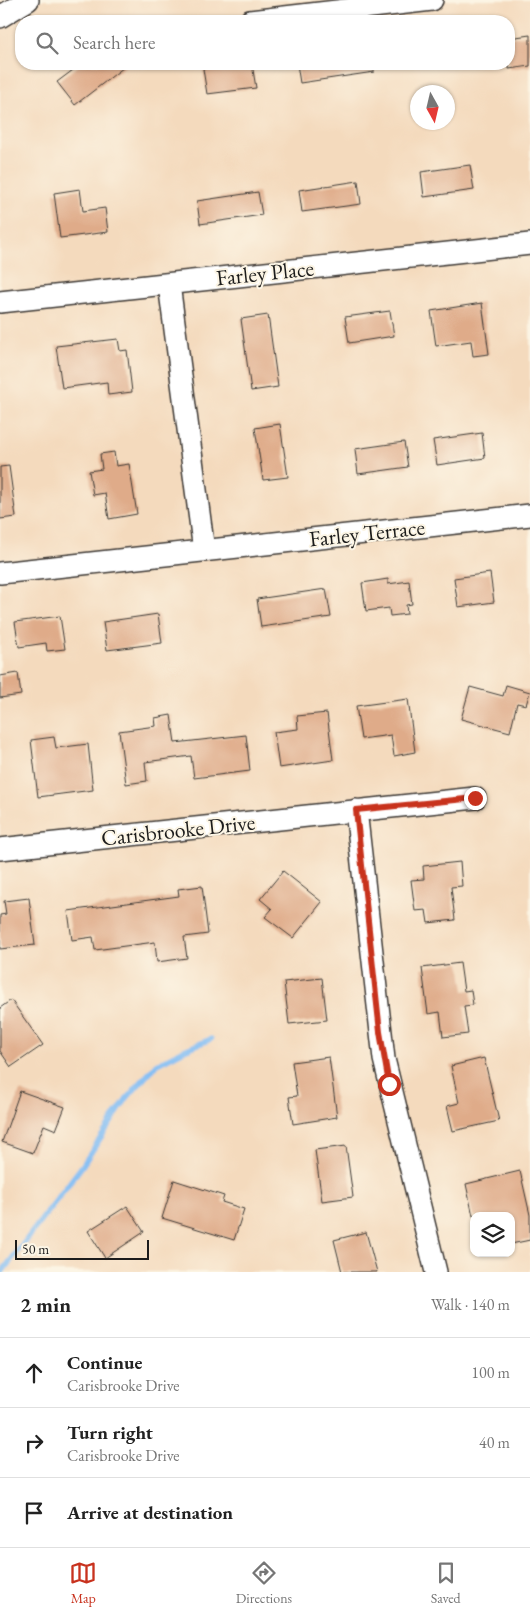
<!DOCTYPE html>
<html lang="en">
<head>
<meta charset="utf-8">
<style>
  :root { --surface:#fff; --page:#f2f2f2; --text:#222; --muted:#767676; --line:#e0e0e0; --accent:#c8321e }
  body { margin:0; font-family:"EB Garamond",serif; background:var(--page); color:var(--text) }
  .controls { position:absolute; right:15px; bottom:15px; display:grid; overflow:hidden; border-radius:10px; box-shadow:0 1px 4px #0004 }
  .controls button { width:45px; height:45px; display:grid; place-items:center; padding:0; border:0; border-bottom:1px solid var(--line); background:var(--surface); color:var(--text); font:25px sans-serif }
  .compass { position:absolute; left:410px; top:85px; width:45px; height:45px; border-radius:50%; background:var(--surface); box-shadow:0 1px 4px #0004; rotate:172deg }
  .scale { position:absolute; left:15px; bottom:12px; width:134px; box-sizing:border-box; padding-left:5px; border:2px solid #1c1c1c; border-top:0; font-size:14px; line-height:18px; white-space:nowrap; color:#1c1c1c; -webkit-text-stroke:4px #fcf5e5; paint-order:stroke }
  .stop { position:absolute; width:15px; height:15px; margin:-11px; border:4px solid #c8321e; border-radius:50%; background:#fff }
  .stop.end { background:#c8321e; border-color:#fff; box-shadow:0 1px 5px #0008 }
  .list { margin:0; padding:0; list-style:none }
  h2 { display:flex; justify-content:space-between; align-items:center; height:65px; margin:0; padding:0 20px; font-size:21px }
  h2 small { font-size:16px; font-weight:400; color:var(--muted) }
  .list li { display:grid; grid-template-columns:32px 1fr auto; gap:15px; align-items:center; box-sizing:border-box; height:70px; padding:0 20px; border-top:1px solid var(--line) }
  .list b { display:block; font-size:19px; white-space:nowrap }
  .list p { margin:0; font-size:16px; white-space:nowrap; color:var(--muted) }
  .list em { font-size:16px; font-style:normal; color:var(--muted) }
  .icon { flex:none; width:28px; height:28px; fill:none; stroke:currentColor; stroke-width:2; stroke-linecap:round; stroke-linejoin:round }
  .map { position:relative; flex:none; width:530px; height:1272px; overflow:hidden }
  .search { position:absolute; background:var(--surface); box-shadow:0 1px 4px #0004; left:15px; right:15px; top:15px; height:55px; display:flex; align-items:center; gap:12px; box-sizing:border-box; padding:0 18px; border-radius:20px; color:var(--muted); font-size:19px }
  .sheet { height:275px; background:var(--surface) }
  nav { display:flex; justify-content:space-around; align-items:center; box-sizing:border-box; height:70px; border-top:1px solid var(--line); background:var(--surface); font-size:14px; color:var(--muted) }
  nav a { display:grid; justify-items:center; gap:2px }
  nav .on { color:var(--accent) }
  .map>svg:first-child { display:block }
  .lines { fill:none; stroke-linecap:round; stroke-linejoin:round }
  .stream { stroke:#82bdf4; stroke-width:5.5 }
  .building { fill:#dfab89 }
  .minor-casing { stroke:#3c3834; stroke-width:24 }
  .minor { stroke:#fff; stroke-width:21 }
  .route { stroke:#c8321e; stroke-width:6 }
  .labels { text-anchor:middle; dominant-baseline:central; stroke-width:4; stroke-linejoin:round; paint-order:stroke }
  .street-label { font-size:22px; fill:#1c1c1c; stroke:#fcf5e5 }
</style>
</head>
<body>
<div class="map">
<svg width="530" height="1272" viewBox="0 0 530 1272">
  <rect width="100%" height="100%" fill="#fcf5e5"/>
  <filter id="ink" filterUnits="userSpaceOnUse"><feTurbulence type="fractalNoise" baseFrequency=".02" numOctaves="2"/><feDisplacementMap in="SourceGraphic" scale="10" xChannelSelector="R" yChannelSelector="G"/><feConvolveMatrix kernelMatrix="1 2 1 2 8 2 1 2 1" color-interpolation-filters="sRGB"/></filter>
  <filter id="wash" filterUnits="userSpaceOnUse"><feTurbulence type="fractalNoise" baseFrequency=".0096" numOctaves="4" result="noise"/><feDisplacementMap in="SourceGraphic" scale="20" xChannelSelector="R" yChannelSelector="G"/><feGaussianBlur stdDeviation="1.12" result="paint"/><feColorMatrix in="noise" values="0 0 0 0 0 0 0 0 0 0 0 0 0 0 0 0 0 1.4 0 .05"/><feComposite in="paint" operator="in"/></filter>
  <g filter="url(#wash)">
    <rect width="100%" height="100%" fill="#f4dabd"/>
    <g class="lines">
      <path class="stream" d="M2 1272 82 1166 127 1098 157 1064 184 1050 211 1039"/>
    </g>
    <g id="blocks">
      <path class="building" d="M530 35V66L509 69V38Z
        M81 64H128L75 105 57 82Z
        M240 64H252L256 88 207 94 203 69Z
        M297 64H374V72L300 83Z
        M470 165 474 190 424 197 421 172Z
        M358 181 361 204 302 212 299 190Z
        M80 189 83 211 105 208 108 232 60 238 54 193Z
        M258 192 262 215 200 224 197 201Z
        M482 303 489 354 473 356 471 341 436 346 431 311Z
        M390 311 394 336 349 343 345 317Z
        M268 315 278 387 251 391 241 319Z
        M118 339 120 351 127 350 132 392 108 395 107 382 62 388 56 346Z
        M280 424 288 477 263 480 255 428Z
        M482 433 485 458 437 465 433 440Z
        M404 442 408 467 358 474 355 449Z
        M114 452 116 466 129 464 137 514 109 519 105 493 93 495 89 471 102 469 100 454Z
        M9 466 16 517 0 519V467Z
        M490 573 494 602 458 607 454 578Z
        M388 579V584L409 581 412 604 406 605 407 614 390 616 389 608 366 611 362 583Z
        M326 589 331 617 261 627 257 599Z
        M158 614 162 643 107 650 103 622Z
        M60 616 65 649 47 651 46 643 19 647 15 622Z
        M18 673 21 695 0 698V676Z
        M506 685 530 692 526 705 517 703 510 732 461 719 470 687 503 696Z
        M408 699 415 752 394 756 391 735 361 739 356 706Z
        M327 713 333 760 279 768 274 732 298 729 297 716Z
        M171 715 175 743 246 735 250 771 194 778 191 756 145 762 147 781 126 784 119 731 156 726 155 718Z
        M54 737 56 748 88 744 93 790 38 797 31 740Z
        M460 862 462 886 451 887 455 920 428 923 426 910 415 911 411 880 424 879 423 866Z
        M283 871 322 902 293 938 265 917 272 909 260 899Z
        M202 886 208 934 184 937 187 958 157 962 155 942 95 950 93 937 72 940 68 911 179 896 178 889Z
        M29 898 35 945 0 949V915L6 914 4 901Z
        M460 963 464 991 471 990 473 1005 464 1006 468 1034 443 1037 440 1012 428 1014 422 968Z
        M322 978 327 1020 289 1024 284 982Z
        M11 1000 43 1045 11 1067 0 1051V1008Z
        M329 1057 337 1117 293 1124 289 1097 297 1096 292 1062Z
        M484 1058 499 1121 453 1131 447 1106 459 1103 451 1066Z
        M20 1091 65 1107 56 1130 44 1125 33 1153 2 1142Z
        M346 1146 353 1197 322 1201 315 1150Z
        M520 1171 530 1215V1240L511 1244V1216H473L466 1184Z
        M174 1180 224 1196 222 1202 244 1209 234 1240 162 1218Z
        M127 1206 144 1232 105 1258 88 1231Z
        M366 1232 377 1272H342L334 1240Z"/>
    </g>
  </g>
  <g filter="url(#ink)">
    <use href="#blocks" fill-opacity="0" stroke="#3c3834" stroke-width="1"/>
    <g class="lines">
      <g class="minor-casing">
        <path id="minor" d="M0 17 28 0
          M250 21 432 0
          M169 284 204 551
          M0 302 530 244
          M0 573 530 515
          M356 810 384 1059 436 1272
          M0 849 475 798"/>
      </g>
      <use href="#minor" class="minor"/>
    </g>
  </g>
  <g class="lines" filter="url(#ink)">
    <path class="route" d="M389 1084 380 1032 356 810 475 798"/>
  </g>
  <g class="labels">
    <g class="street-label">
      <text transform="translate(265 273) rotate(-6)">Farley Place</text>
      <text transform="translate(367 533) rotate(-6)">Farley Terrace</text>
      <text transform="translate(178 830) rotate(-6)">Carisbrooke Drive</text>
    </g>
  </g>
</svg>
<div class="controls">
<button><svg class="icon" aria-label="layers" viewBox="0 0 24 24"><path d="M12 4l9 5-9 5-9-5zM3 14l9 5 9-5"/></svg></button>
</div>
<svg class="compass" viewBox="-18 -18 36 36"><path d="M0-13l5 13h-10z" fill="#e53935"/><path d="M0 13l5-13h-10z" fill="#767676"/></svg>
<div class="scale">50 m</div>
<div class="stop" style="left:389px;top:1084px"></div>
<div class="stop end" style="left:475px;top:798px"></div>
<div class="search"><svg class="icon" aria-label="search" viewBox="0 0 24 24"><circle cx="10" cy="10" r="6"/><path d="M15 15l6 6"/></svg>Search here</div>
</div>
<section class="sheet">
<h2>2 min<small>Walk · 140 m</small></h2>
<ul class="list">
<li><svg class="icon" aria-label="ahead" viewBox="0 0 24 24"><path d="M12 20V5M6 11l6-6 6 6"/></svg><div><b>Continue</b><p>Carisbrooke Drive</p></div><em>100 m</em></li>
<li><svg class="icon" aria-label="right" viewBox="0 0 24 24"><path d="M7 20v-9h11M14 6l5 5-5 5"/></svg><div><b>Turn right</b><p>Carisbrooke Drive</p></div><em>40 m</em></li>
<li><svg class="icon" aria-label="arrive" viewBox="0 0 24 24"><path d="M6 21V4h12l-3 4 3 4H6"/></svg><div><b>Arrive at destination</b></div></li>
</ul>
</section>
<nav>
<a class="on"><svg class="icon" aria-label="map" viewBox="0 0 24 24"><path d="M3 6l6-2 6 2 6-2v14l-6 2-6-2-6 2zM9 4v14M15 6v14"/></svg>Map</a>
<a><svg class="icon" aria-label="directions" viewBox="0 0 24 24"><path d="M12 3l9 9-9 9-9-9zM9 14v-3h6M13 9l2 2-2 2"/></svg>Directions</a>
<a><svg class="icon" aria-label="saved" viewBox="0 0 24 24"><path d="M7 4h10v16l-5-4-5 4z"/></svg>Saved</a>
</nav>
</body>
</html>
